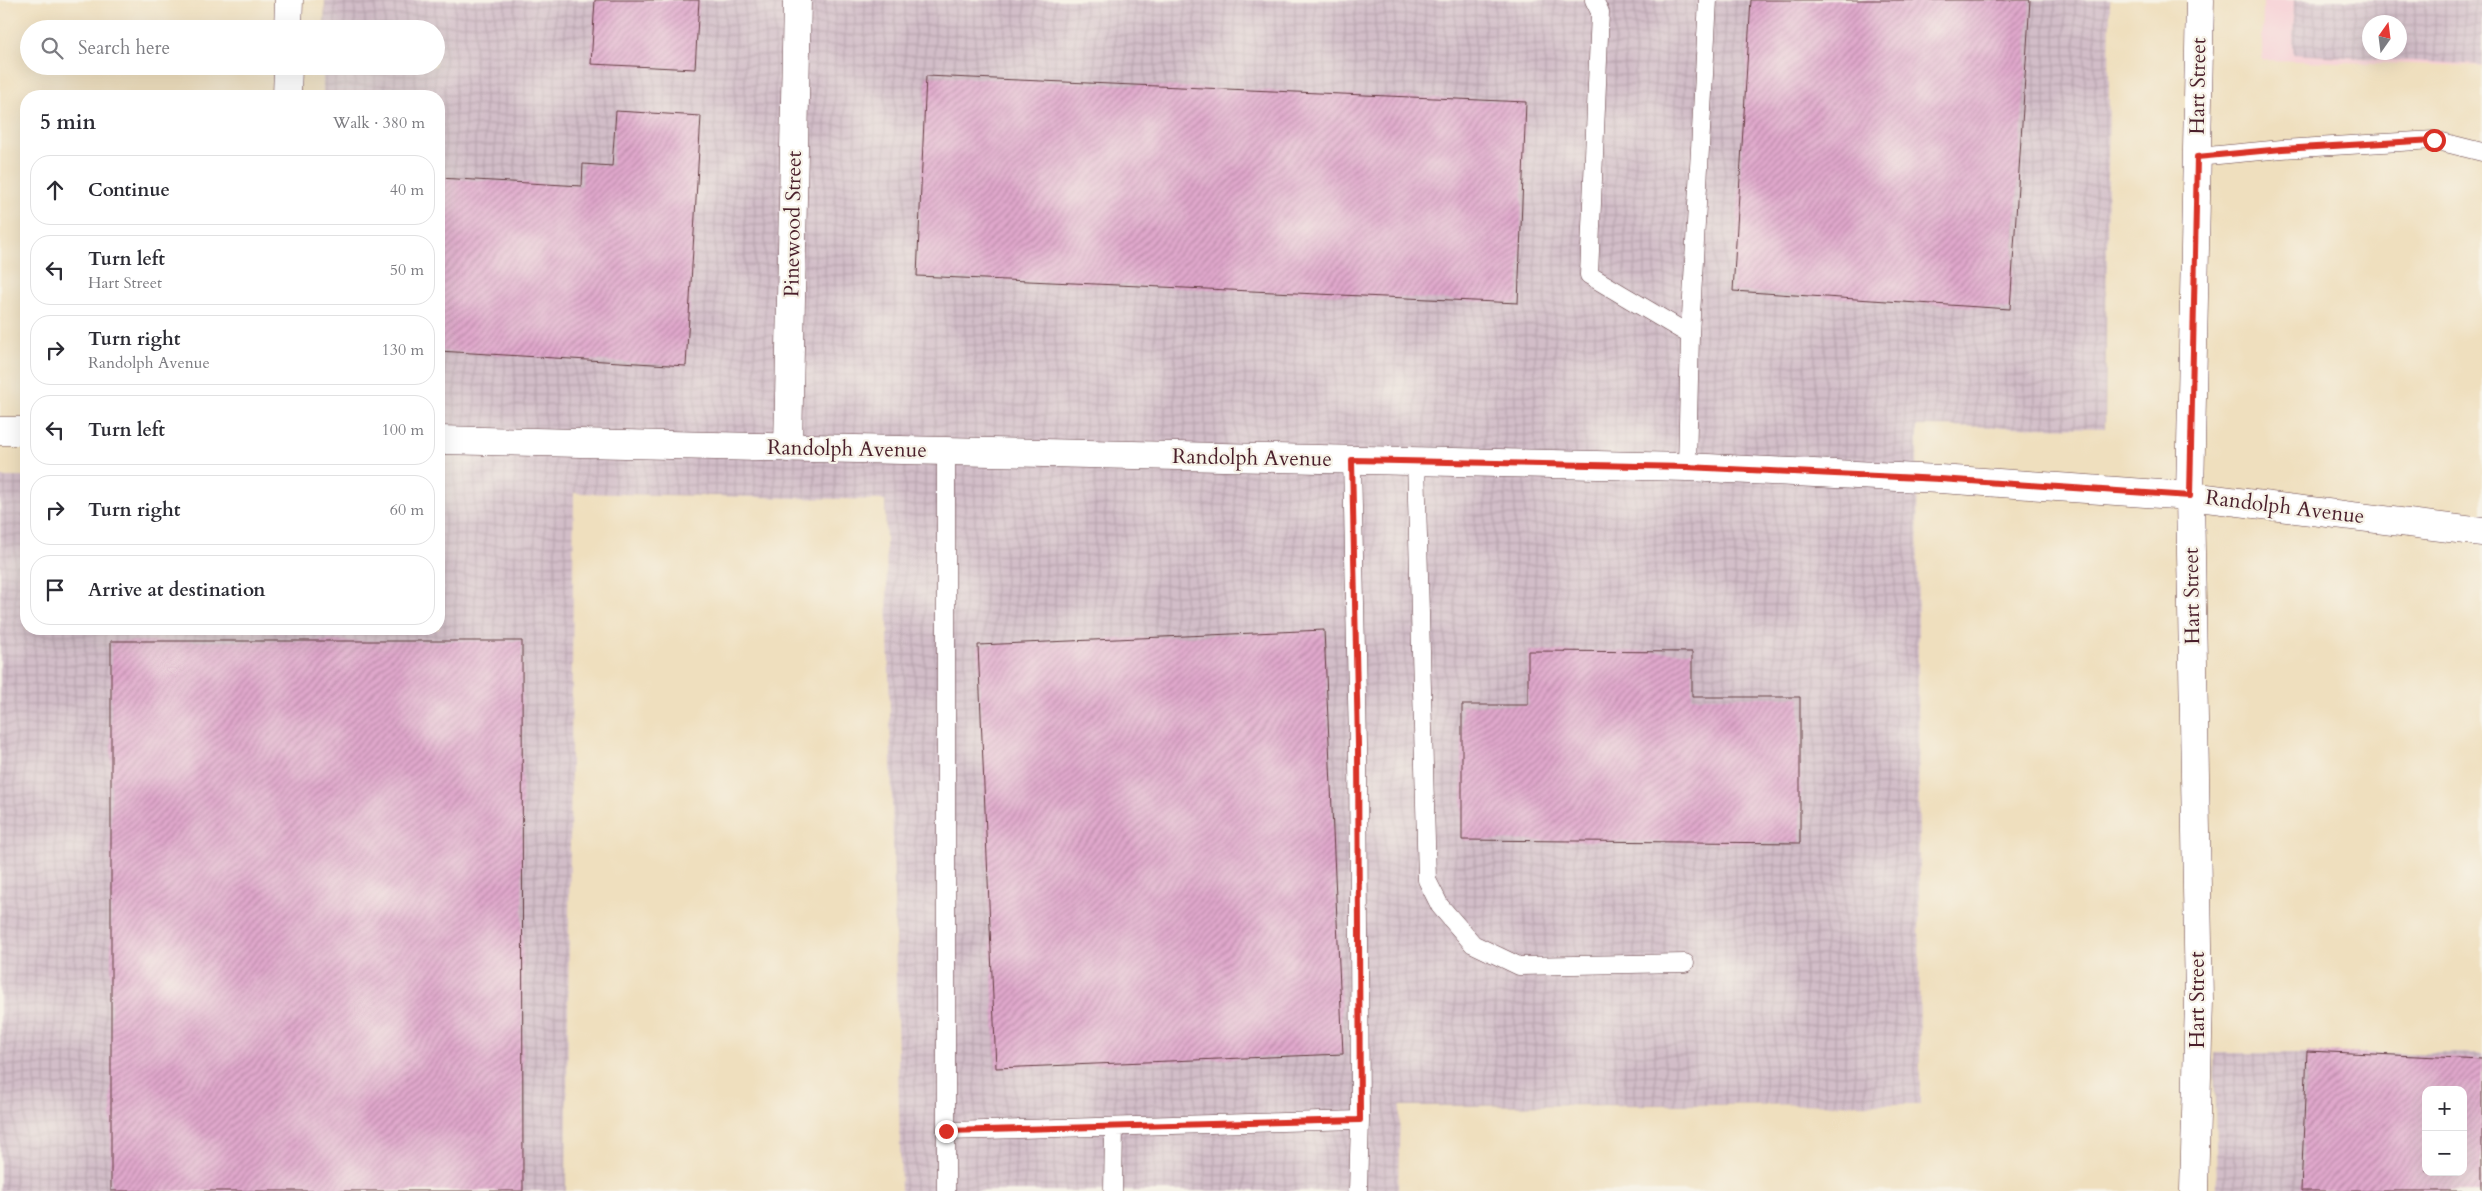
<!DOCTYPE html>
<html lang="en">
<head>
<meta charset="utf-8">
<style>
  :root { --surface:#fff; --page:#f2f2f3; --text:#2b2b33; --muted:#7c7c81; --line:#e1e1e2 }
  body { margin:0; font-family:Cardo,serif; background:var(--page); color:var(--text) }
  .controls { position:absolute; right:15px; bottom:15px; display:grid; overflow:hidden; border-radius:10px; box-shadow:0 5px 20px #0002 }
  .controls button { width:45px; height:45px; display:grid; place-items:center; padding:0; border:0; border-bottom:1px solid var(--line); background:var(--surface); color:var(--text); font:25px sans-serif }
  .compass { position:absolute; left:2362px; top:15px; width:45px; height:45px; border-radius:50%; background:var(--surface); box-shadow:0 5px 20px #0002; rotate:14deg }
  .stop { position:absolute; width:15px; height:15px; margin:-11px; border:4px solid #d93025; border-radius:50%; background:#fff }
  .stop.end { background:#d93025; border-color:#fff; box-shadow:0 1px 5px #0008 }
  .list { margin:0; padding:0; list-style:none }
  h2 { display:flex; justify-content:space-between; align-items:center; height:65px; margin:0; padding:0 20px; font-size:21px }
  h2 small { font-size:16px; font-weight:400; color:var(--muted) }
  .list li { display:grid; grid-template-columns:32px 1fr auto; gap:15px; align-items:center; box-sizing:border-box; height:70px; margin:0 10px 10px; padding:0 10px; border:1px solid var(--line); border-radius:20px }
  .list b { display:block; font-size:19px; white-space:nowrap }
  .list p { margin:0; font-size:16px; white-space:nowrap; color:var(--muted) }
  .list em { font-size:16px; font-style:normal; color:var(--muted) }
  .icon { flex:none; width:28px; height:28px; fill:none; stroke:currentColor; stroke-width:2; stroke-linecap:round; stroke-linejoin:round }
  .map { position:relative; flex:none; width:2482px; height:1191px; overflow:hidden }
  .search { position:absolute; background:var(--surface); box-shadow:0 5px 20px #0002; left:20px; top:20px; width:425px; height:55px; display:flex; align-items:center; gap:12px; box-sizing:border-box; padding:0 18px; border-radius:28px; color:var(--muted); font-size:19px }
  .panel { position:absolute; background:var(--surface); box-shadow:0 5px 20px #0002; left:20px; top:90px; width:425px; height:545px; border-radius:20px }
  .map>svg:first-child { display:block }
  .built { fill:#f7cfd5; fill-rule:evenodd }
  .industrial { fill:url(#industrial-grid); fill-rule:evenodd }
  .building { fill:url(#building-hatch); fill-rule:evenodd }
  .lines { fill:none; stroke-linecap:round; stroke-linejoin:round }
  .lane-casing { stroke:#633c41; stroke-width:19 }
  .street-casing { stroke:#633c41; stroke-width:29 }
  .secondary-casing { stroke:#633c41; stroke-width:29 }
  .lane { stroke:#fff; stroke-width:18 }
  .street { stroke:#fff; stroke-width:28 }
  .secondary { stroke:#fff; stroke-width:28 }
  .route { stroke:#d93025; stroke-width:6 }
  .labels { text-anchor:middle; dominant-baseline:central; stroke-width:4.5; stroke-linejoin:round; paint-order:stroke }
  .street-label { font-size:21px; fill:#4a1f2b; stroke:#f7f3e8 }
</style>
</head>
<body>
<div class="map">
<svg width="2482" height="1191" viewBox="0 0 2482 1191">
  <defs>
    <pattern id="industrial-grid" width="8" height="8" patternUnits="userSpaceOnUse" patternTransform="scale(1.25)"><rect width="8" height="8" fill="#d2bdc8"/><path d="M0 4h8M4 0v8" fill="none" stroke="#b6a2ac"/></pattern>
    <pattern id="building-hatch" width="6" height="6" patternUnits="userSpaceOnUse" patternTransform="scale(1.25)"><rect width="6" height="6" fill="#e0a8cc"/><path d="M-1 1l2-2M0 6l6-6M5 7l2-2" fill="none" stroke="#b888a6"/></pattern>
  </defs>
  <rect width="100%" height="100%" fill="#f7f3e8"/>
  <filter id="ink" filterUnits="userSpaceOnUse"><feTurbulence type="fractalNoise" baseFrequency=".02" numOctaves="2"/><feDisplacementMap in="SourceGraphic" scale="10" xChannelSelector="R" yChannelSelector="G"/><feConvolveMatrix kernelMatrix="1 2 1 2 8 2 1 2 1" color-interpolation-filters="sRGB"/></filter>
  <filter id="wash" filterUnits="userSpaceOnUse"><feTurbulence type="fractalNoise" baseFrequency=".0096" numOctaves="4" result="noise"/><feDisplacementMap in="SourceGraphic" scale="20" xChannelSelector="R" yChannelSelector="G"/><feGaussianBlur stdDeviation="1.12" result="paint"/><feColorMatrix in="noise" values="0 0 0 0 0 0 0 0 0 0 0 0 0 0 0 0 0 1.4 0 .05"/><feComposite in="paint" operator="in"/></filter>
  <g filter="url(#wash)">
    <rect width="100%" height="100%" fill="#efdfbe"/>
    <path class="built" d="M2263 0H2482V66L2262 60ZM2370 22H2400V52H2370Z"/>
    <path class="industrial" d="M325 0H2110L2105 428 1917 426 1920 1104 1400 1106 1398 1191H901L885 500 574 493 566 1191H0V477H26V629H439V96H323V66H436V29H324Z
      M2294 0H2482V65L2293 54ZM2370 22H2400V52H2370Z
      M2214 1053H2482V1191H2217ZM2426 1090H2463V1172H2426Z"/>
    <g id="blocks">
      <path class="building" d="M595 0H699L695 69 591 64Z
        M1751 0H2030L2010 309 1733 291Z
        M926 76 1526 102 1518 303 917 276Z
        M616 111 701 116 686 366 439 351V178L582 186 583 164 612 166Z
        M1324 630 1343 1054 996 1068 978 645Z
        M111 641H522L523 1191H111Z
        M1528 651 1692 652V697H1800V843L1462 840V705H1528Z
        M2307 1051 2482 1059V1191H2301ZM2426 1090H2463V1172H2426Z"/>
    </g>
  </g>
  <g filter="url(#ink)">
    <use href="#blocks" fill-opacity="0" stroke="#633c41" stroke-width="1"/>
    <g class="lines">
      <g class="lane-casing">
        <path id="lane" d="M1594 0 1600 12 1589 275 1690 335
          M2197 157 2282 149 2434 140 2482 152
          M946 451V1131L1360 1120 1358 745 1352 460
          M1416 461 1427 880 1440 906 1473 944 1519 966 1685 963
          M1687 467 1690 335 1708 0
          M946 1131V1191
          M1113 1191 1114 1127
          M1358 1191 1360 1120"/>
      </g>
      <g class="street-casing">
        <path id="street" d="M288 29 289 0
          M287 96 288 66
          M788 448 797 0
          M2194 1191 2199 1000 2190 496 2200 0"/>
      </g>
      <g class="secondary-casing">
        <path id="secondary" d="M0 431H26
          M439 440 1687 467 1940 479 2190 496 2482 532"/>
      </g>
      <use href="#lane" class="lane"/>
      <use href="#street" class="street"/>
      <use href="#secondary" class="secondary"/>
    </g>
  </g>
  <g class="lines" filter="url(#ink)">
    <path class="route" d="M946 1131 1360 1120 1358 745 1352 460 1687 467 1940 479 2190 496 2197 157 2282 149 2434 140"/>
  </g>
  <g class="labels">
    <g class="street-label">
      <text transform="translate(2198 86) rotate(-89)">Hart Street</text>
      <text transform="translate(793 224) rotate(-89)">Pinewood Street</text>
      <text transform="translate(847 449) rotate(1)">Randolph Avenue</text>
      <text transform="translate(1252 458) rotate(1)">Randolph Avenue</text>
      <text transform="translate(2285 507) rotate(7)">Randolph Avenue</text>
      <text transform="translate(2192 596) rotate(-91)">Hart Street</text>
      <text transform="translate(2197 1000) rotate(-90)">Hart Street</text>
    </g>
  </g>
</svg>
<div class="controls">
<button>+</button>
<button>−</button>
</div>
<svg class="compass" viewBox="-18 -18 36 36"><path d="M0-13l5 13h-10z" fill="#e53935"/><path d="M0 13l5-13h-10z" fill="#7c7c81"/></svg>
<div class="stop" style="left:2434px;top:140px"></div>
<div class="stop end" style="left:946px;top:1131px"></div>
<div class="search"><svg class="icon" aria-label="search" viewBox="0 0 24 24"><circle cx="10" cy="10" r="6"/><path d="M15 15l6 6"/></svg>Search here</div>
<section class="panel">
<h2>5 min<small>Walk · 380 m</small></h2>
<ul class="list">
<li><svg class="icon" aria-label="ahead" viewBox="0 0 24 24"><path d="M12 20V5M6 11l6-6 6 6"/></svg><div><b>Continue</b></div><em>40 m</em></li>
<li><svg class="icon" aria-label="left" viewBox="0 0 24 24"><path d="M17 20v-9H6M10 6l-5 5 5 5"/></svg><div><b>Turn left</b><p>Hart Street</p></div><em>50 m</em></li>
<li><svg class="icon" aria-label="right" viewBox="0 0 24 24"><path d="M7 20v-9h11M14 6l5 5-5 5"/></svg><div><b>Turn right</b><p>Randolph Avenue</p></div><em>130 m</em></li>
<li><svg class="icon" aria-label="left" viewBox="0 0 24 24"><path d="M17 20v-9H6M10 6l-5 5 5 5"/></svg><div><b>Turn left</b></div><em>100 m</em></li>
<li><svg class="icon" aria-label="right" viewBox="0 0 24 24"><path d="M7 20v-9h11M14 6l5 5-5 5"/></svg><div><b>Turn right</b></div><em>60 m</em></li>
<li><svg class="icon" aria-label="arrive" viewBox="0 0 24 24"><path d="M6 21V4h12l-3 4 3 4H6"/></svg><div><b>Arrive at destination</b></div></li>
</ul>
</section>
</div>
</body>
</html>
